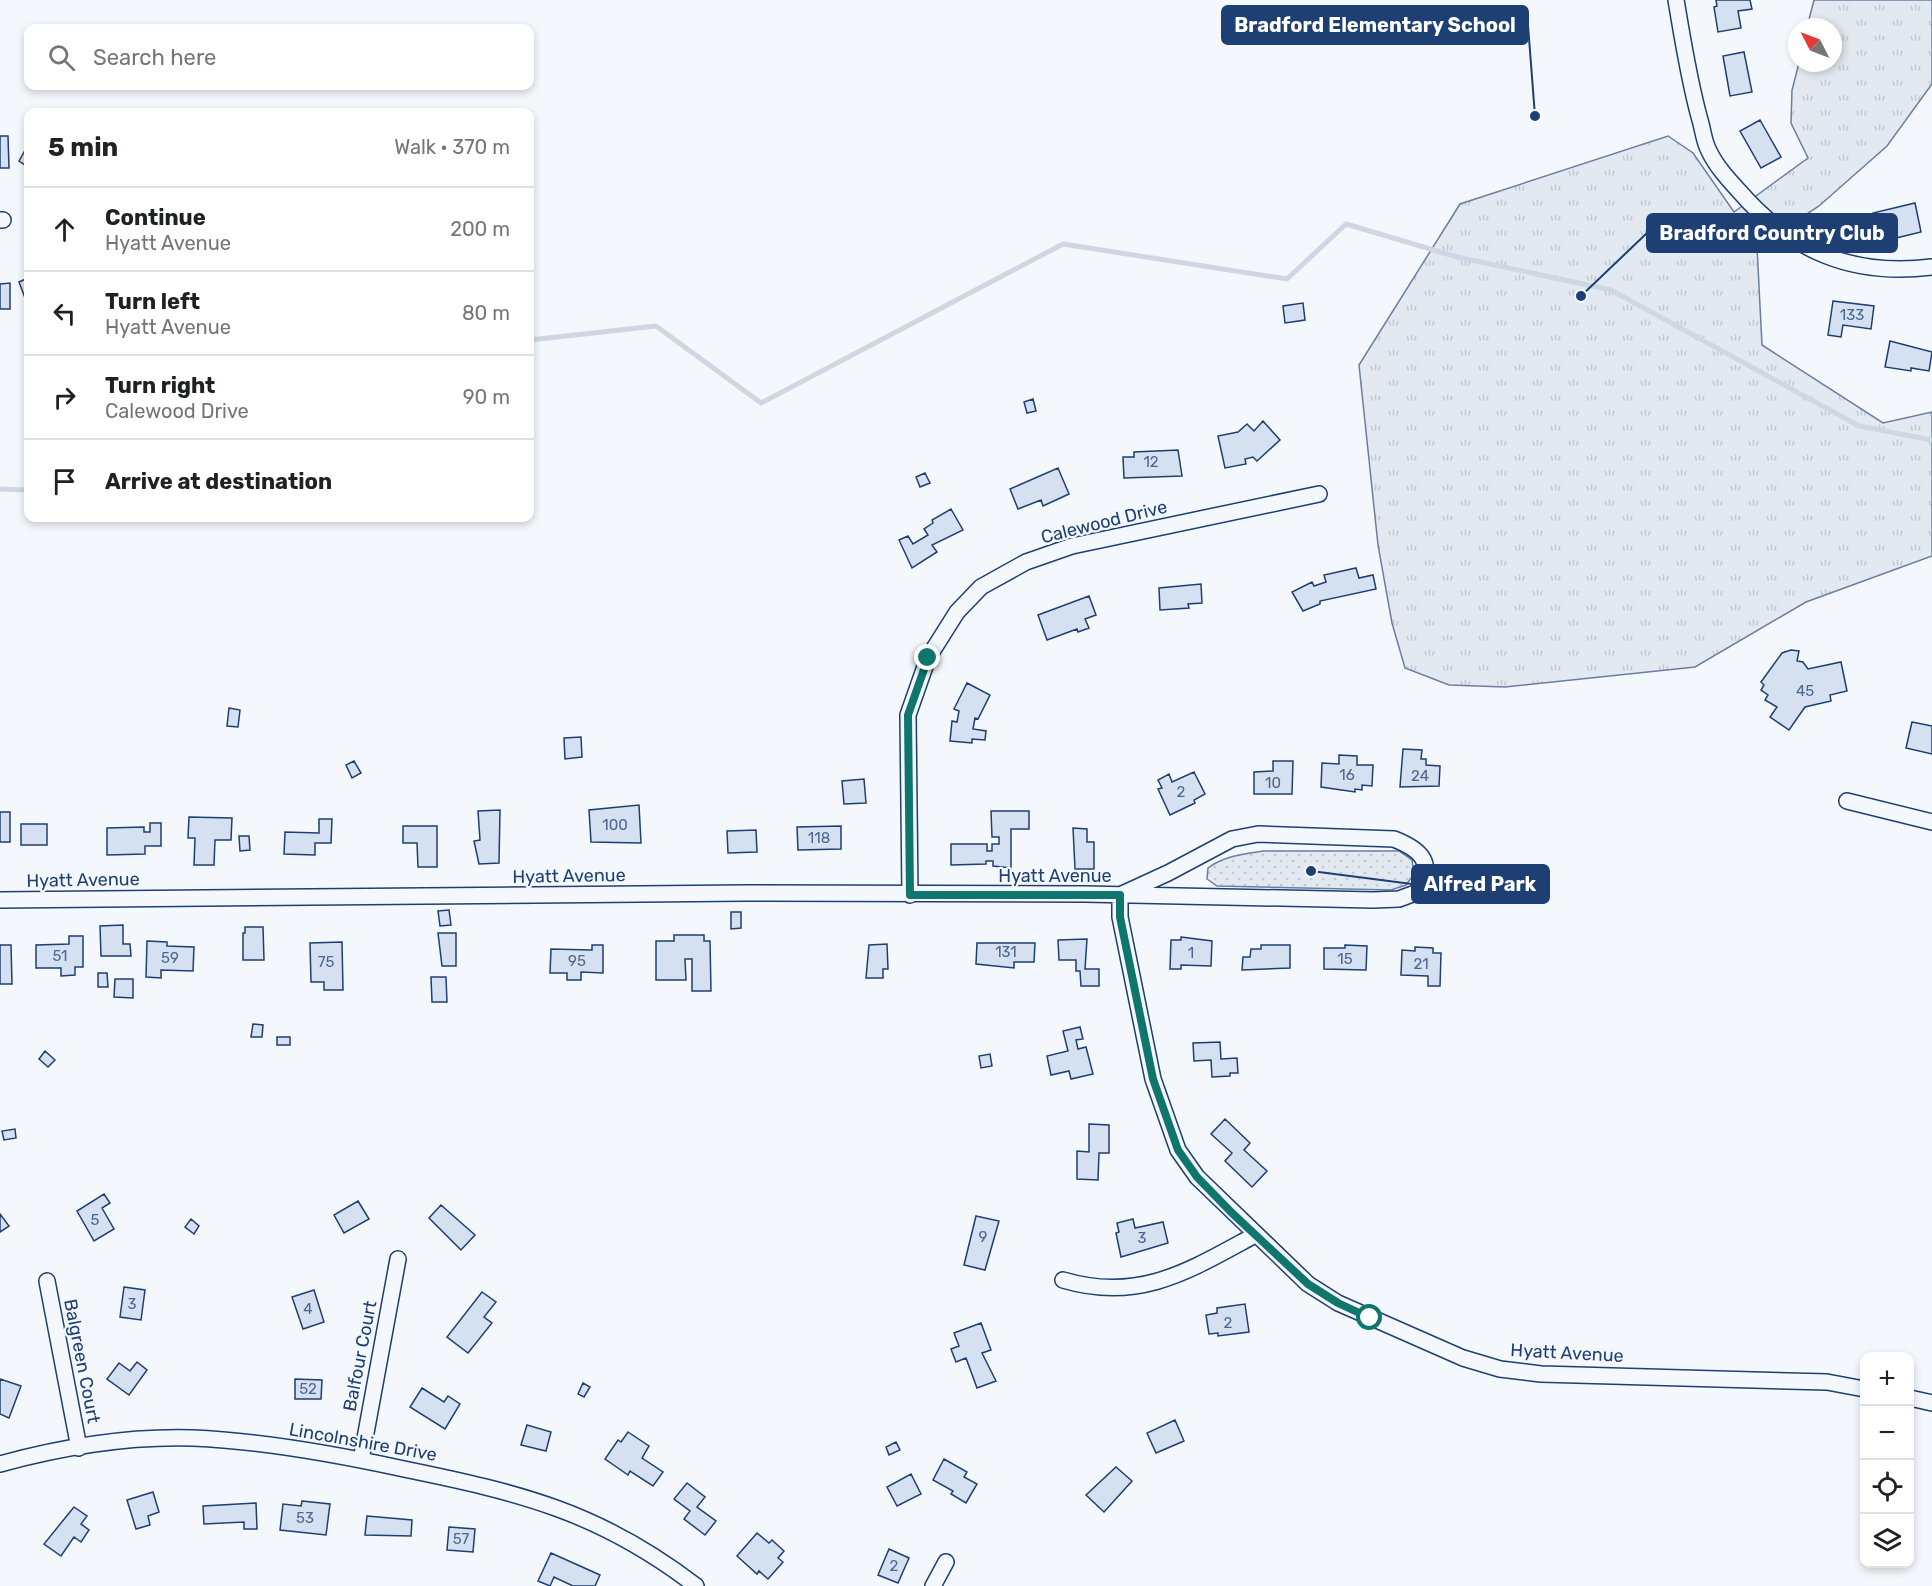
<!DOCTYPE html>
<html lang="en">
<head>
<meta charset="utf-8">
<style>
  :root { --surface:#fff; --page:#f2f2f2; --text:#202124; --muted:#757577; --line:#e0e0e0 }
  body { margin:0; font-family:Rubik,sans-serif; background:var(--page); color:var(--text) }
  .controls { position:absolute; right:18px; bottom:18px; display:grid; overflow:hidden; border-radius:12px; box-shadow:0 3px 9px #0003 }
  .controls button { width:54px; height:54px; display:grid; place-items:center; padding:0; border:0; border-bottom:2px solid var(--line); background:var(--surface); color:var(--text); font:30px sans-serif }
  .compass { position:absolute; left:1788px; top:18px; width:54px; height:54px; border-radius:50%; background:var(--surface); box-shadow:0 3px 9px #0003; rotate:312deg }
  .stop { position:absolute; width:18px; height:18px; margin:-14px; border:4px solid #0f766e; border-radius:50%; background:#fff }
  .stop.end { background:#0f766e; border-color:#fff; box-shadow:0 2px 6px #0008 }
  .list { margin:0; padding:0; list-style:none }
  h2 { display:flex; justify-content:space-between; align-items:center; height:78px; margin:0; padding:0 24px; font-size:26px }
  h2 small { font-size:20px; font-weight:400; color:var(--muted) }
  .list li { display:grid; grid-template-columns:39px 1fr auto; gap:18px; align-items:center; box-sizing:border-box; height:84px; padding:0 24px; border-top:2px solid var(--line) }
  .list b { display:block; font-size:22px; white-space:nowrap }
  .list p { margin:0; font-size:20px; white-space:nowrap; color:var(--muted) }
  .list em { font-size:20px; font-style:normal; color:var(--muted) }
  .icon { flex:none; width:33px; height:33px; fill:none; stroke:currentColor; stroke-width:2; stroke-linecap:round; stroke-linejoin:round }
  .map { position:relative; flex:none; width:1932px; height:1586px; overflow:hidden }
  .search { position:absolute; background:var(--surface); box-shadow:0 3px 9px #0003; left:24px; top:24px; width:510px; height:66px; display:flex; align-items:center; gap:15px; box-sizing:border-box; padding:0 21px; border-radius:12px; color:var(--muted); font-size:22px }
  .panel { position:absolute; background:var(--surface); box-shadow:0 3px 9px #0003; left:24px; top:108px; width:510px; height:414px; border-radius:12px }
  .map>svg:first-child { display:block }
  .grass { fill:url(#grass-tufts); stroke:#687fa3; stroke-width:1.5 }
  .park { fill:url(#park-dots); stroke:#687fa3; stroke-width:1.5 }
  .lines { fill:none; stroke-linecap:round; stroke-linejoin:round }
  .stream { stroke:#cfd7e4; stroke-width:5 }
  .building { fill:#d5e0f0; stroke:#1d3f73; stroke-width:1.5 }
  .street-casing { stroke:#1d3f73; stroke-width:18 }
  .street { stroke:#f4f7fb; stroke-width:15 }
  .route { stroke:#0f766e; stroke-width:8 }
  .labels { text-anchor:middle; dominant-baseline:central; stroke-width:4.5; stroke-linejoin:round; paint-order:stroke }
  .number-label { font-size:15px; fill:#4b6792 }
  .street-label { font-size:18px; fill:#1d3f73; stroke:#f4f7fb }
  .leader { fill:none; stroke:#1d3f73; stroke-width:2 }
  .callout-dot { fill:#1d3f73; stroke:#f4f7fb; stroke-width:2 }
  .callout { fill:#1d3f73; stroke:#1d3f73; stroke-width:2 }
  .callout-label { font-size:20px; text-anchor:middle; font-weight:bold; fill:#fff }
</style>
</head>
<body>
<div class="map">
<svg width="1932" height="1586" viewBox="0 0 1932 1586">
  <defs>
    <pattern id="grass-tufts" width="24" height="20" patternUnits="userSpaceOnUse" patternTransform="scale(1.5)"><rect width="24" height="20" fill="#e3e9f0"/><path d="M3 7l-1-3M5 7V3M7 7l1-3M15 17l-1-3M17 17v-4M19 17l1-3" fill="none" stroke="#c2c9d1"/></pattern>
    <pattern id="park-dots" width="8" height="8" patternUnits="userSpaceOnUse" patternTransform="scale(1.5)"><rect width="8" height="8" fill="#e3e9f0"/><path d="M2 2h.1M6 6h.1" fill="none" stroke="#c2c9d1" stroke-width="1.8" stroke-linecap="round"/></pattern>
  </defs>
  <rect width="100%" height="100%" fill="#f4f7fb"/>
  <path class="grass" d="M1814 0H1932V84L1887 146 1819 206 1757 247 1762 345 1883 423 1932 412V556L1806 602 1695 667 1505 687 1449 685 1405 668 1392 623 1378 545 1359 365 1460 204 1668 136 1693 153 1734 212 1808 158 1791 123 1792 90 1799 63H1833V27H1807Z"/>
  <path class="park" d="M1263 851H1399L1412 860 1414 874 1406 885 1391 890 1217 886 1207 879 1208 868C1223 856 1244 854 1263 851Z"/>
  <g class="lines">
    <path class="stream" d="M530 340 656 326 761 403 1063 244 1287 279 1346 224 1457 257 1611 290 1859 426 1932 440
      M0 489 28 490"/>
  </g>
  <path class="building" d="M1716 0H1750L1752 9 1738 11 1741 28 1718 32 1714 7 1717 6Z
    M1744 52 1752 92 1730 96 1723 56Z
    M1760 120 1781 157 1761 168 1740 131Z
    M0 136H8L9 168H0Z
    M28 145V167L19 161Z
    M1915 203 1921 232 1896 238 1895 234 1888 236 1887 232 1877 234 1873 213Z
    M28 274V306L19 282 28 278Z
    M10 283V309H0V284Z
    M1833 301 1874 306 1871 329 1843 325 1841 337 1828 335Z
    M1303 303 1305 320 1285 323 1283 306Z
    M1890 341 1932 352 1929 371 1911 368V371L1885 367Z
    M1033 399 1036 411 1027 413 1024 402Z
    M1263 421 1280 440 1257 461 1253 457 1245 459 1246 464 1225 468 1218 436 1238 432 1247 424 1254 431Z
    M1178 450 1182 476 1124 478 1123 457H1134V452Z
    M1058 468 1069 494 1043 506 1041 500 1018 509 1010 489Z
    M925 473 930 483 920 487 916 477Z
    M951 509 963 530 932 545 937 552 912 568 899 540 908 536 913 544 928 535 924 529 933 523 932 520Z
    M1356 568 1359 578 1373 575 1376 589 1320 601V604L1303 611 1292 592 1312 582 1314 586 1326 582 1324 575Z
    M1201 584 1202 603 1188 604 1189 608 1160 610 1159 588Z
    M1089 596 1096 615 1085 619 1089 628 1078 632 1077 629 1047 640 1038 615Z
    M1791 650 1799 651 1797 661 1803 662 1808 669 1841 662 1847 691 1830 695 1831 701 1805 707 1789 730 1770 717 1777 707 1765 700 1768 695 1761 690 1764 685 1761 682 1782 653Z
    M967 683 990 695 978 719 975 718 973 729 986 731 985 740 972 739V743L950 741 952 721 957 722 959 711 954 709Z
    M229 708 240 710 238 727 227 726Z
    M1912 722 1932 726V754L1906 748Z
    M581 737 582 757 565 759 564 738Z
    M1403 749 1422 750 1421 759H1426V765L1440 766 1439 786 1400 787Z
    M1339 755 1357 756V765H1373L1372 786 1362 785V790L1355 789V792L1321 787 1322 763 1339 764Z
    M354 761 361 773 352 778 346 765Z
    M1273 761H1293L1292 794H1254V772L1273 771Z
    M1194 772 1205 794 1194 800 1195 803 1170 815 1158 789 1162 788 1158 780 1169 774 1172 782Z
    M864 779 866 803 844 804 842 781Z
    M639 805 641 843 591 842 589 810Z
    M500 810 499 863 479 864 474 841 480 840 478 811Z
    M991 811H1029V829H1011V868L993 866V861H986V864L951 865V844H987V851H992V844H999V837H992Z
    M0 812H10V842H0Z
    M189 817 232 818 231 840H215L214 865H194L195 838H188Z
    M319 819H332L331 843H315V855L284 854 285 832 319 833Z
    M150 823H161V846H145V854L107 855V828L144 827V832H150Z
    M21 824H47V845H21Z
    M403 826H437V867H418L417 843H403Z
    M841 826V849L798 850 797 827Z
    M1073 828 1087 829V842H1094V869H1075Z
    M756 830 757 852 728 853 727 831Z
    M239 836H249L250 850 240 851Z
    M449 910 451 925 440 926 438 911Z
    M731 912H741V928L731 929Z
    M123 925V944H130L131 956H101L100 926Z
    M245 927H263L264 960H243V933H245Z
    M438 933H456V966H442Z
    M674 935H704V941H710L711 991H692V959H685L686 980H656V941H674Z
    M69 936H83V967H75V975L61 976V968H36V945L69 944Z
    M1181 937 1212 941 1211 966 1181 965V969H1170L1171 940H1181Z
    M1087 939 1085 969H1099V986H1081L1080 971H1076V960H1059L1058 940Z
    M147 941 167 942V946L194 947 193 971 161 970V978L146 977Z
    M342 942 343 990H324V982H311L310 943Z
    M977 943H1035L1034 962H1014V968L976 964Z
    M887 944 888 969H883V978H866L869 945Z
    M0 945H11L12 984H0Z
    M592 945H603V973L581 972V980H567V973H550L551 949 592 950Z
    M1261 945H1290V968L1242 970 1243 957H1250L1251 949H1261Z
    M1345 945 1367 946 1366 970 1324 969V948H1345Z
    M1415 947 1433 948V953H1441L1440 986H1428V976L1401 975 1402 950 1415 951Z
    M98 973H107L108 987H98Z
    M431 977H446L447 1002H432Z
    M115 979H133V998L114 997Z
    M253 1024 263 1025 262 1037H251Z
    M1080 1027 1083 1039 1076 1040 1078 1049 1086 1047 1093 1074 1071 1079 1069 1071 1051 1075 1047 1056 1068 1051 1063 1031Z
    M277 1037H290V1045H277Z
    M1220 1042 1221 1059 1237 1058 1238 1073H1230V1076L1212 1077 1211 1060 1194 1061 1193 1043Z
    M45 1051 55 1060 48 1067 39 1059Z
    M990 1054 992 1066 981 1068 979 1056Z
    M1225 1119 1250 1143 1244 1150 1267 1171 1252 1187 1225 1161 1232 1153 1211 1134Z
    M1089 1124 1109 1125V1153H1099L1098 1180 1077 1179V1151L1089 1152Z
    M15 1129 16 1138 4 1140 2 1131Z
    M104 1194 110 1203 102 1208 114 1229 94 1241 77 1211Z
    M358 1201 369 1219 344 1233 334 1215Z
    M441 1205 475 1235 461 1250 429 1218Z
    M0 1214 9 1226 0 1232Z
    M976 1216 999 1221 985 1270 964 1265Z
    M191 1219 199 1226 194 1234 185 1227Z
    M1133 1219 1135 1228 1163 1222 1168 1243 1121 1257 1116 1233 1119 1232 1117 1223Z
    M124 1287 145 1290 141 1320 120 1317Z
    M314 1290 324 1322 303 1329 292 1297Z
    M482 1292 496 1302 484 1317 492 1323 468 1353 447 1337Z
    M1245 1304 1249 1332 1218 1336V1333L1209 1334 1206 1315 1217 1313V1308Z
    M981 1323 991 1350 982 1353 996 1381 977 1388 966 1358 956 1362 951 1349 959 1346 954 1333Z
    M137 1362 147 1370 129 1395 107 1379 119 1363 130 1371Z
    M0 1379 21 1386 9 1418 0 1414Z
    M295 1379 322 1380 321 1399H295Z
    M583 1383 590 1387 584 1397 578 1394Z
    M422 1388 444 1402 448 1396 460 1404 445 1429 410 1407Z
    M1175 1420 1184 1441 1156 1453 1147 1433Z
    M527 1425 551 1432 546 1451 521 1445Z
    M628 1432 649 1446 642 1458 663 1472 653 1486 630 1471 628 1475 605 1459 618 1440 621 1442Z
    M896 1442 900 1450 889 1455 886 1447Z
    M944 1459 967 1472 964 1477 977 1484 966 1503 951 1494 953 1491 933 1480Z
    M1116 1467 1132 1481 1104 1512 1086 1495Z
    M911 1474 921 1494 897 1506 887 1487Z
    M687 1483 705 1497 697 1507 716 1521 705 1535 684 1519 690 1511 674 1499Z
    M153 1492 159 1512 148 1516 150 1525 136 1529 127 1500Z
    M302 1501 330 1504 326 1535 280 1530 283 1504 301 1506Z
    M256 1503 257 1529H244V1522L204 1524 203 1506Z
    M74 1507 87 1516 81 1524 89 1530 81 1542 74 1537 61 1556 44 1544Z
    M367 1516 412 1520 411 1536 365 1535Z
    M449 1527 475 1529 473 1552 447 1550Z
    M757 1533 769 1543 772 1540 784 1551 778 1558 783 1562 768 1579 759 1571 757 1574 737 1556Z
    M889 1549 909 1558 898 1583 878 1575Z
    M551 1553 600 1575 595 1586H573L554 1577 550 1586 538 1581Z"/>
  <g class="lines">
    <g class="street-casing">
      <path id="street" d="M1676 0C1683 41 1689 81 1700 120 1703 130 1704 142 1709 151 1716 166 1728 179 1739 191 1791 251 1852 277 1932 267
        M0 220H3
        M1847 801 1932 822
        M910 895 908 715 928 658 957 612 981 587 1026 562 1072 546 1319 494
        M1120 895V917L1153 1079 1178 1150 1197 1177 1308 1284 1338 1303 1463 1358 1500 1369 1541 1374 1827 1382 1864 1389
        M0 900 746 893 1085 894 1373 900 1399 899 1418 892C1435 863 1422 850 1394 839L1258 834 1232 839 1168 873 1120 895
        M1063 1280C1140 1303 1190 1270 1255 1235
        M47 1281 79 1448
        M1910 1398 1932 1403
        M361 1460 398 1259
        M0 1464C62 1447 129 1436 193 1438 264 1441 335 1454 404 1469 521 1493 600 1512 696 1586
        M933 1586 946 1562"/>
    </g>
    <use href="#street" class="street"/>
  </g>
  <g class="lines">
    <path class="route" d="M928 658 908 715 910 895H1120V917L1153 1079 1178 1150 1197 1177 1232 1213 1308 1284 1338 1303 1370 1318"/>
  </g>
  <g class="labels">
    <g class="number-label">
      <text x="1852" y="315">133</text>
      <text x="1151" y="462">12</text>
      <text x="1805" y="691">45</text>
      <text x="1347" y="775">16</text>
      <text x="1420" y="776">24</text>
      <text x="1273" y="783">10</text>
      <text x="1181" y="792">2</text>
      <text x="615" y="825">100</text>
      <text x="819" y="838">118</text>
      <text x="1006" y="952">131</text>
      <text x="1191" y="953">1</text>
      <text x="60" y="956">51</text>
      <text x="170" y="958">59</text>
      <text x="1345" y="959">15</text>
      <text x="577" y="961">95</text>
      <text x="326" y="962">75</text>
      <text x="1421" y="964">21</text>
      <text x="95" y="1220">5</text>
      <text x="983" y="1237">9</text>
      <text x="1142" y="1238">3</text>
      <text x="132" y="1304">3</text>
      <text x="308" y="1309">4</text>
      <text x="1228" y="1323">2</text>
      <text x="308" y="1389">52</text>
      <text x="305" y="1518">53</text>
      <text x="461" y="1539">57</text>
      <text x="894" y="1566">2</text>
    </g>
    <g class="street-label">
      <text transform="translate(1104 522) rotate(-14)">Calewood Drive</text>
      <text transform="translate(569 876) rotate(-1)">Hyatt Avenue</text>
      <text x="1055" y="876">Hyatt Avenue</text>
      <text transform="translate(83 880) rotate(-1)">Hyatt Avenue</text>
      <text transform="translate(1567 1353) rotate(3)">Hyatt Avenue</text>
      <text transform="translate(360 1356) rotate(-79)">Balfour Court</text>
      <text transform="translate(82 1361) rotate(79)">Balgreen Court</text>
      <text transform="translate(363 1442) rotate(10)">Lincolnshire Drive</text>
    </g>
  </g>
  <path class="leader" d="M1535 116L1528 25M1581 296L1647 233M1311 871L1412 884"/>
  <g class="callout-dot">
    <circle cx="1535" cy="116" r="6"/>
    <circle cx="1581" cy="296" r="6"/>
    <circle cx="1311" cy="871" r="6"/>
  </g>
  <g class="callout">
    <rect x="1222" y="6" width="306" height="38" rx="6"/>
    <rect x="1647" y="214" width="250" height="38" rx="6"/>
    <rect x="1412" y="865" width="137" height="38" rx="6"/>
  </g>
  <g class="callout-label">
    <text x="1375" y="32">Bradford Elementary School</text>
    <text x="1772" y="240">Bradford Country Club</text>
    <text x="1480" y="891">Alfred Park</text>
  </g>
</svg>
<div class="controls">
<button>+</button>
<button>−</button>
<button><svg class="icon" aria-label="locate" viewBox="0 0 24 24"><circle cx="12" cy="12" r="6"/><path d="M12 2v4M12 18v4M2 12h4M18 12h4"/></svg></button>
<button><svg class="icon" aria-label="layers" viewBox="0 0 24 24"><path d="M12 4l9 5-9 5-9-5zM3 14l9 5 9-5"/></svg></button>
</div>
<svg class="compass" viewBox="-18 -18 36 36"><path d="M0-13l5 13h-10z" fill="#e53935"/><path d="M0 13l5-13h-10z" fill="#757577"/></svg>
<div class="stop" style="left:1370px;top:1318px"></div>
<div class="stop end" style="left:928px;top:658px"></div>
<div class="search"><svg class="icon" aria-label="search" viewBox="0 0 24 24"><circle cx="10" cy="10" r="6"/><path d="M15 15l6 6"/></svg>Search here</div>
<section class="panel">
<h2>5 min<small>Walk · 370 m</small></h2>
<ul class="list">
<li><svg class="icon" aria-label="ahead" viewBox="0 0 24 24"><path d="M12 20V5M6 11l6-6 6 6"/></svg><div><b>Continue</b><p>Hyatt Avenue</p></div><em>200 m</em></li>
<li><svg class="icon" aria-label="left" viewBox="0 0 24 24"><path d="M17 20v-9H6M10 6l-5 5 5 5"/></svg><div><b>Turn left</b><p>Hyatt Avenue</p></div><em>80 m</em></li>
<li><svg class="icon" aria-label="right" viewBox="0 0 24 24"><path d="M7 20v-9h11M14 6l5 5-5 5"/></svg><div><b>Turn right</b><p>Calewood Drive</p></div><em>90 m</em></li>
<li><svg class="icon" aria-label="arrive" viewBox="0 0 24 24"><path d="M6 21V4h12l-3 4 3 4H6"/></svg><div><b>Arrive at destination</b></div></li>
</ul>
</section>
</div>
</body>
</html>
